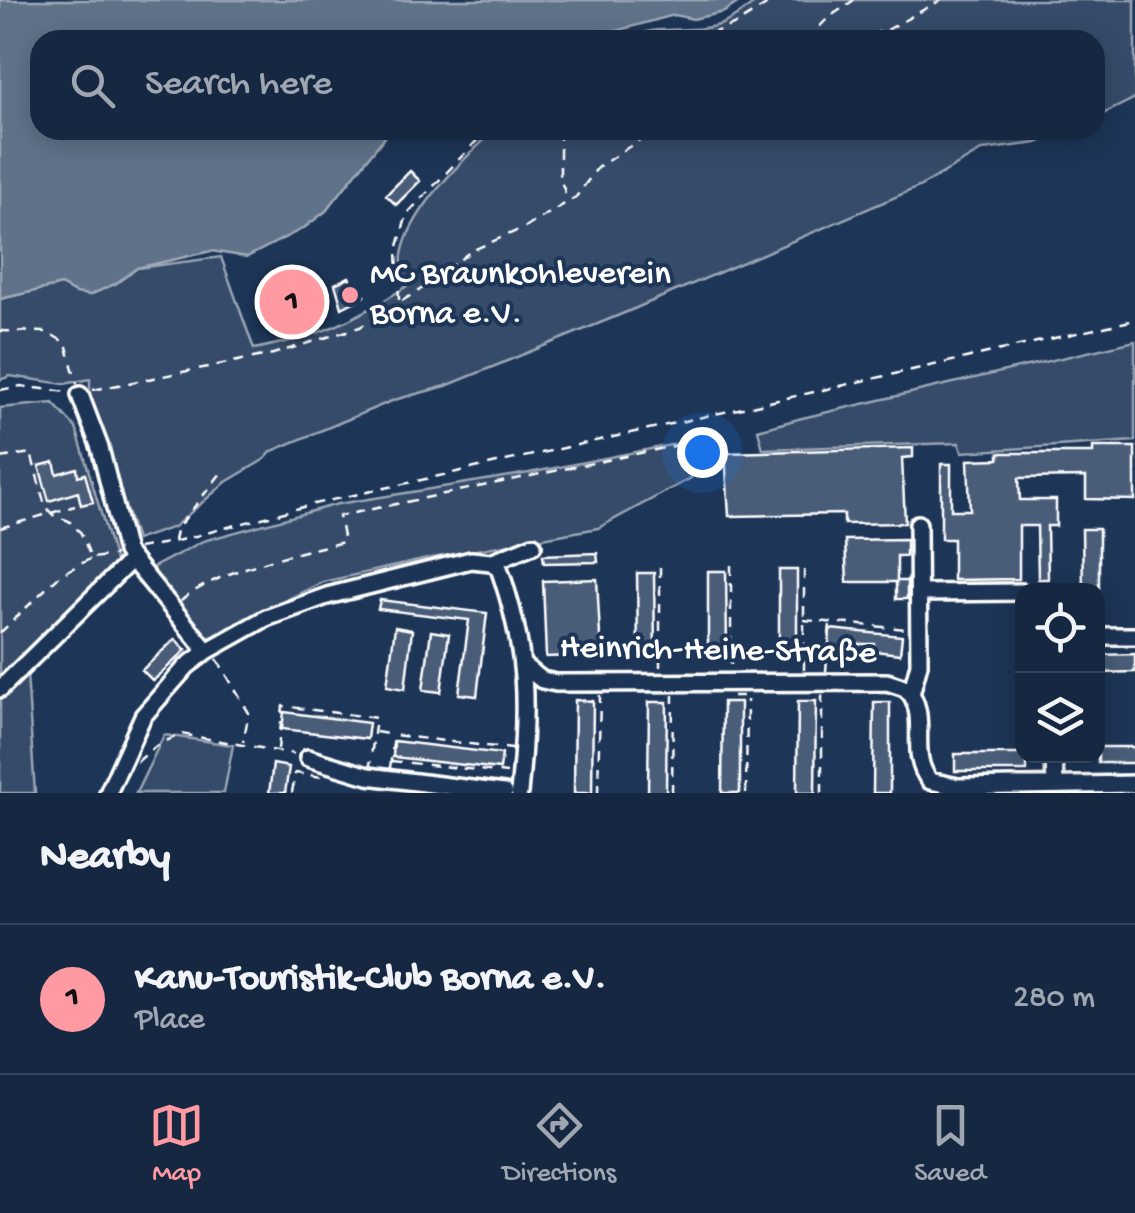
<!DOCTYPE html>
<html lang="en">
<head>
<meta charset="utf-8">
<style>
  :root { --surface:#162841; --page:#1f3048; --text:#f1f3f6; --muted:#9ea6b1; --line:#35445a; --accent:#ff9aa2 }
  body { margin:0; font-family:"Gochi Hand",sans-serif; background:var(--page); color:var(--text) }
  .controls { position:absolute; right:30px; bottom:30px; display:grid; overflow:hidden; border-radius:20px; box-shadow:0 5px 25px #0003 }
  .controls button { width:90px; height:90px; display:grid; place-items:center; padding:0; border:0; border-bottom:2px solid var(--line); background:var(--surface); color:var(--text); font:50px sans-serif }
  .you { position:absolute; left:702px; top:452px; width:35px; height:35px; margin:-25px; border:8px solid #fff; border-radius:50%; background:#1a73e8; box-shadow:0 0 0 15px #1a73e833 }
  .badge { display:grid; place-items:center; width:65px; height:65px; border-radius:50%; background:var(--accent); color:#111; font-size:32px; font-weight:700 }
  .pin { position:absolute; translate:-50% -50%; border:5px solid #fff; box-shadow:0 2px 10px #0006 }
  .list { margin:0; padding:0; list-style:none }
  h2 { display:flex; justify-content:space-between; align-items:center; height:130px; margin:0; padding:0 40px; font-size:42px }
  h2 small { font-size:32px; font-weight:400; color:var(--muted) }
  .list li { display:grid; grid-template-columns:65px 1fr auto; gap:30px; align-items:center; box-sizing:border-box; height:150px; padding:0 40px; border-top:2px solid var(--line) }
  .list b { display:block; font-size:38px; white-space:nowrap }
  .list p { margin:0; font-size:32px; white-space:nowrap; color:var(--muted) }
  .list em { font-size:32px; font-style:normal; color:var(--muted) }
  .icon { flex:none; width:55px; height:55px; fill:none; stroke:currentColor; stroke-width:2; stroke-linecap:round; stroke-linejoin:round }
  .map { position:relative; flex:none; width:1135px; height:793px; overflow:hidden }
  .search { position:absolute; background:var(--surface); box-shadow:0 5px 25px #0003; left:30px; right:30px; top:30px; height:110px; display:flex; align-items:center; gap:25px; box-sizing:border-box; padding:0 35px; border-radius:30px; color:var(--muted); font-size:38px }
  .sheet { height:280px; background:var(--surface) }
  nav { display:flex; justify-content:space-around; align-items:center; box-sizing:border-box; height:140px; border-top:2px solid var(--line); background:var(--surface); font-size:28px; color:var(--muted) }
  nav a { display:grid; justify-items:center; gap:5px }
  nav .on { color:var(--accent) }
  .map>svg:first-child { display:block }
  .green { fill:#364b69; stroke:#9aa5b4; stroke-width:2.5 }
  .water { fill:#617289; stroke:#a0aab8; stroke-width:2.5 }
  .building { fill:#4a5d79; stroke:#fff; stroke-width:2.5 }
  .lines { fill:none; stroke-linecap:round; stroke-linejoin:round }
  .minor-casing { stroke:#fff; stroke-width:22 }
  .path { stroke:#fff; stroke-width:2.5; stroke-dasharray:10 8; stroke-linecap:butt }
  .minor { stroke:#1d3557; stroke-width:15 }
  .poi-dot { fill:#ff9aa2; stroke:#1d3557; stroke-width:4 }
  .labels { text-anchor:middle; dominant-baseline:central; stroke-width:8; stroke-linejoin:round; paint-order:stroke }
  .poi-label { font-size:35px; fill:#fff; stroke:#1d3557; text-anchor:start }
  .street-label { font-size:35px; fill:#fff; stroke:#1d3557 }
</style>
</head>
<body>
<div class="map">
<svg width="1135" height="793" viewBox="0 0 1135 793">
  <rect width="100%" height="100%" fill="#1d3557"/>
  <filter id="ink" filterUnits="userSpaceOnUse"><feTurbulence type="fractalNoise" baseFrequency=".01" numOctaves="2"/><feDisplacementMap in="SourceGraphic" scale="20" xChannelSelector="R" yChannelSelector="G"/><feConvolveMatrix kernelMatrix="1 2 1 2 8 2 1 2 1" color-interpolation-filters="sRGB"/></filter>
  <g filter="url(#ink)">
    <path class="green" d="M759 0H1135V98L1095 118V40H627C654 22 688 35 719 25 733 21 747 8 759 0Z
      M495 130H1067L1037 143 983 150 919 187 622 314 446 386 394 400 272 451 265 459 226 482 174 527 136 540 90 397V379L64 384 10 376 0 380V299L61 285 75 293 115 284 137 268 221 257 254 349C320 336 350 323 407 286 405 277 400 265 402 255 409 211 463 159 495 130Z
      M1135 341V441L962 452 959 443 763 449 758 430 802 418Z
      M53 403 76 428 120 578 69 626 27 674 35 793H0V408Z
      M686 442 691 478 598 528 432 558 323 582 209 638 150 569 203 541 338 504 529 473Z
      M164 735 233 745 224 793H136Z"/>
    <path class="water" d="M0 0H742L724 12 693 19 674 15 616 31H595L567 40H40V130H390L326 211 304 228 247 257 211 251 137 268 115 284 90 295 75 293 61 285 0 299Z"/>
    <path class="building" d="M410 171 420 181 396 205 386 195Z
      M349 277 353 286 358 283 365 296 342 308 335 284Z
      M309 290 313 307 276 315 272 298Z
      M1093 447H1135V500L1086 499V477L1019 478 1020 500H1056V526H1047L1048 579H1038L1037 526H1019V579L953 580V539H941V464H951V510H970L968 460 999 459V453H1093Z
      M913 448V457L902 458 905 523 844 524V514L729 516 725 453Z
      M54 462 57 474 77 468 78 476 85 474 93 502 81 505 78 492 49 501 39 466Z
      M1082 529H1099V590H1083Z
      M906 539V556H897V581H907V599H896V582H847L845 540Z
      M597 553 598 562 544 563 543 555Z
      M779 570H797V650H779Z
      M708 571H726L727 651H708Z
      M637 573H654L655 652H638Z
      M597 579 601 655 546 657 543 581Z
      M380 600 487 613 477 696 459 694 469 620 378 609Z
      M395 627 412 630 405 689 387 686Z
      M830 629 902 636 900 654 874 651V644H859V650L829 647Z
      M431 631 449 634 441 692 423 690Z
      M175 639 186 650 153 681 142 670Z
      M1135 654V672L1098 673V655Z
      M575 700 593 701 592 793H574Z
      M798 701H816L815 793H797Z
      M649 702H667L666 793H648Z
      M723 702H740V793H722Z
      M874 702H890V793H873Z
      M284 712 369 723 367 739 282 729Z
      M394 741 502 754 500 769 393 757Z
      M1098 747H1135V763H1098Z
      M955 754H1022L1027 756V771H955Z
      M273 764 289 767 285 793H269Z"/>
    <g class="lines">
      <g class="minor-casing">
        <path id="minor" d="M80 395 100 448 126 552 207 651
          M918 524 919 664 911 694C928 721 908 755 930 781L958 787 1135 784
          M491 562 533 545
          M919 593 1022 592
          M1098 636H1135
          M525 667 542 680 556 683 887 682 905 688 911 694
          M0 689 131 560
          M1054 756 1055 785
          M308 758 368 776 504 793
          M108 793 143 716 187 666 207 651 266 618 327 596 471 560 491 562 499 568C528 651 528 707 519 793"/>
      </g>
      <path class="path" d="M693 40 736 24 774 0
        M807 40 828 18 854 0
        M853 40 889 29 941 0
        M560 130V179L568 200
        M399 300 397 250 407 214 487 130
        M0 331 47 332 66 343 77 384
        M0 390 21 386 66 392
        M93 390 273 354 360 327 423 288 471 251 528 226 576 197 598 167 655 130
        M0 458 31 453 45 506 53 515 69 521 81 533 91 558 115 555
        M0 528 75 506
        M174 541 176 530 221 473
        M138 548 173 542 314 504 1135 320
        M731 565V670
        M660 567V671
        M181 601C217 570 298 552 344 542L339 516 679 445
        M804 620 907 629
        M0 633 60 575 90 559
        M217 659 249 713 243 742
        M804 670V567
        M826 671 830 624
        M733 696H747
        M376 732 393 735
        M278 749 283 706 376 718 370 765
        M391 761 507 773
        M137 762 156 746 181 734 294 754
        M390 768 394 735 512 749
        M292 793 295 773 323 777
        M598 793 600 695
        M672 793 673 695
        M746 793 747 700
        M822 793V695"/>
      <use href="#minor" class="minor"/>
    </g>
  </g>
  <circle class="poi-dot" cx="350" cy="295" r="10"/>
  <g class="labels">
    <g class="poi-label">
      <text x="370" y="275">MC Braunkohleverein<tspan x="370" dy="40">Borna e.V.</tspan></text>
    </g>
    <g class="street-label">
      <text transform="translate(718 652) rotate(1)">Heinrich-Heine-Straße</text>
    </g>
  </g>
</svg>
<div class="controls">
<button><svg class="icon" aria-label="locate" viewBox="0 0 24 24"><circle cx="12" cy="12" r="6"/><path d="M12 2v4M12 18v4M2 12h4M18 12h4"/></svg></button>
<button><svg class="icon" aria-label="layers" viewBox="0 0 24 24"><path d="M12 4l9 5-9 5-9-5zM3 14l9 5 9-5"/></svg></button>
</div>
<div class="you"></div>
<div class="pin badge" style="left:292px;top:302px">1</div>
<div class="search"><svg class="icon" aria-label="search" viewBox="0 0 24 24"><circle cx="10" cy="10" r="6"/><path d="M15 15l6 6"/></svg>Search here</div>
</div>
<section class="sheet">
<h2>Nearby<small></small></h2>
<ul class="list">
<li><span class="badge">1</span><div><b>Kanu-Touristik-Club Borna e.V.</b><p>Place</p></div><em>280 m</em></li>
</ul>
</section>
<nav>
<a class="on"><svg class="icon" aria-label="map" viewBox="0 0 24 24"><path d="M3 6l6-2 6 2 6-2v14l-6 2-6-2-6 2zM9 4v14M15 6v14"/></svg>Map</a>
<a><svg class="icon" aria-label="directions" viewBox="0 0 24 24"><path d="M12 3l9 9-9 9-9-9zM9 14v-3h6M13 9l2 2-2 2"/></svg>Directions</a>
<a><svg class="icon" aria-label="saved" viewBox="0 0 24 24"><path d="M7 4h10v16l-5-4-5 4z"/></svg>Saved</a>
</nav>
</body>
</html>
